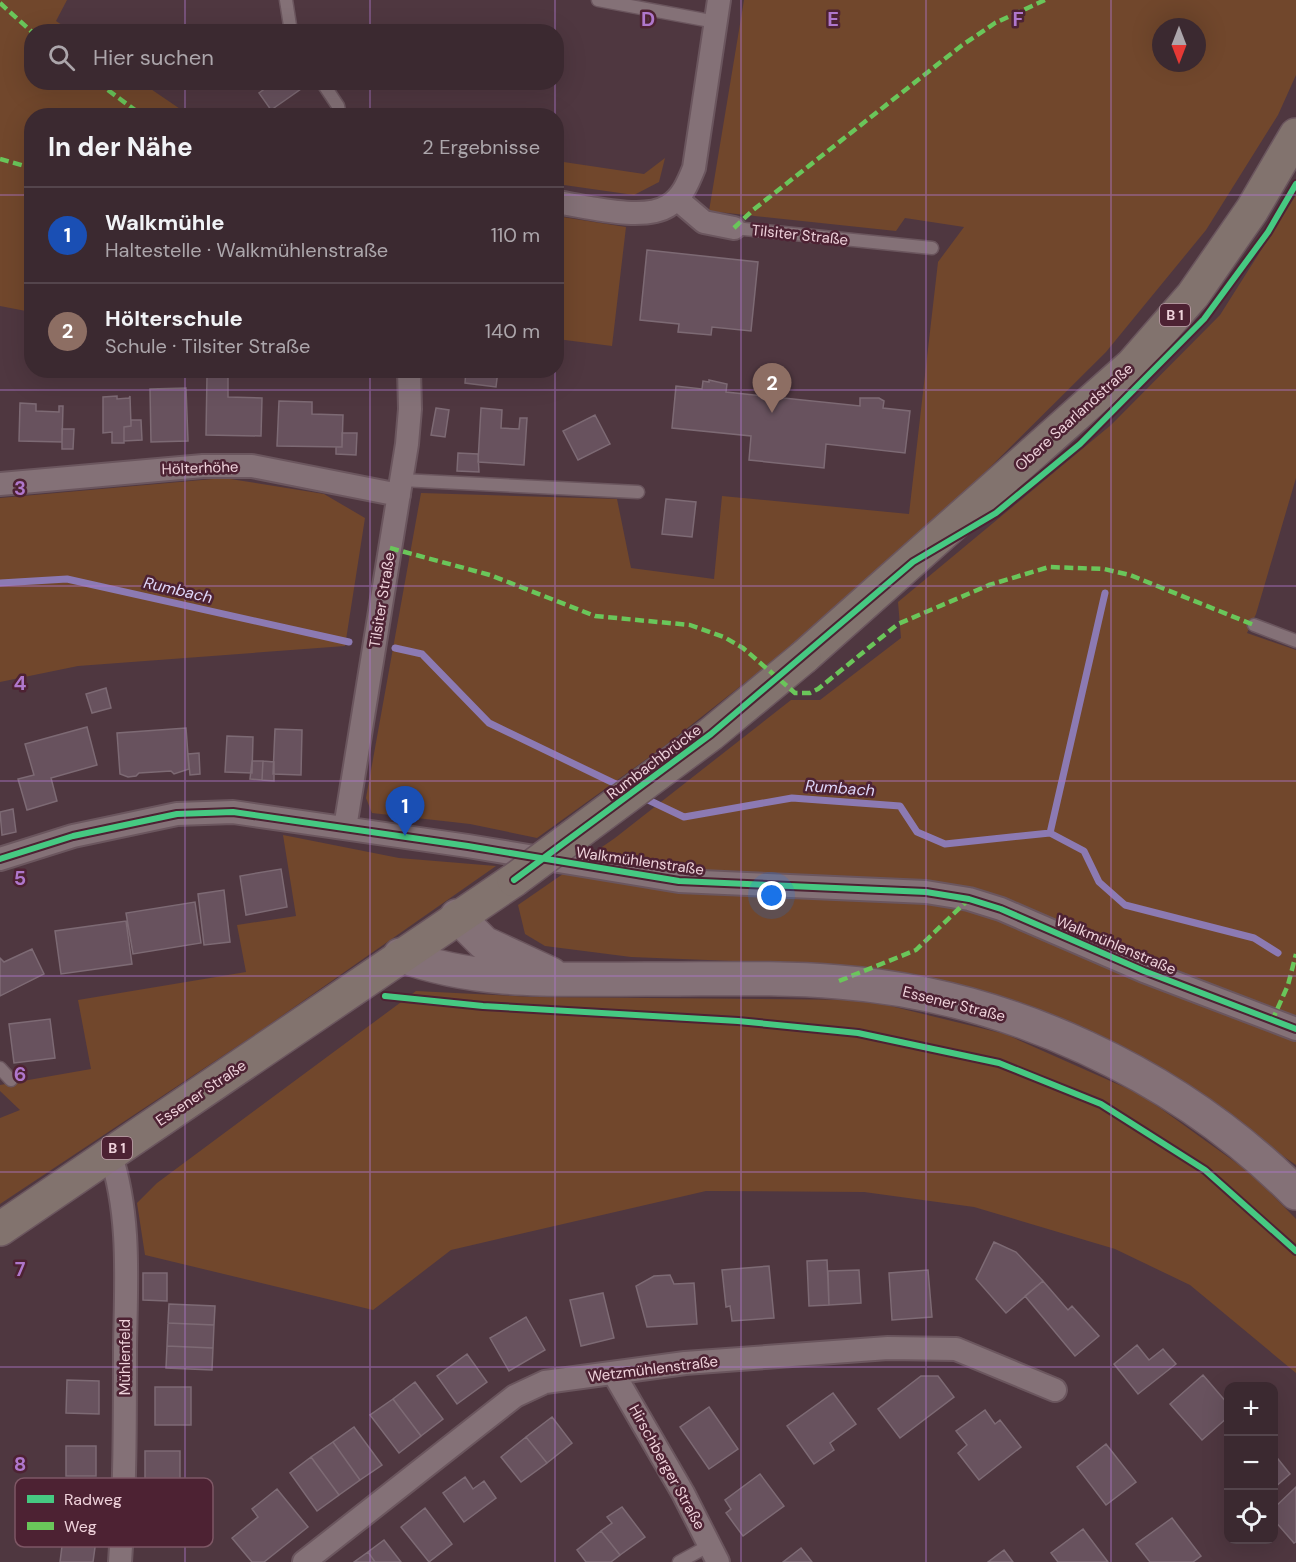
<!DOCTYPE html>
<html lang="de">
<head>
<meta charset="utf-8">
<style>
  :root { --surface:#3b2930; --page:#46353c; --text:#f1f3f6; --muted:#aca6ab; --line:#54454c; --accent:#b79ca5 }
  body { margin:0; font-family:"DM Sans",sans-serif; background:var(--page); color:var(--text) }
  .controls { position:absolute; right:18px; bottom:18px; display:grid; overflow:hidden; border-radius:12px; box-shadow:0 6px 24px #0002 }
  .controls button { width:54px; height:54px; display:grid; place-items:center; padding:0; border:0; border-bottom:2px solid var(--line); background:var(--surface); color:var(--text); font:30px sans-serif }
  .compass { position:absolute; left:1152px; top:18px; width:54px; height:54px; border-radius:50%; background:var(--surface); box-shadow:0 6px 24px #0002; rotate:180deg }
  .you { position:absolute; left:772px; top:896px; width:21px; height:21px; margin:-15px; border:4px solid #fff; border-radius:50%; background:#1a73e8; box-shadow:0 0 0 9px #1a73e833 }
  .badge { display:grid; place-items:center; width:39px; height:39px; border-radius:50%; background:var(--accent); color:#fff; font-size:20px; font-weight:700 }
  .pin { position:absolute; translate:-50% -50px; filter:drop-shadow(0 2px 3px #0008) }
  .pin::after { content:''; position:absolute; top:32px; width:21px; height:18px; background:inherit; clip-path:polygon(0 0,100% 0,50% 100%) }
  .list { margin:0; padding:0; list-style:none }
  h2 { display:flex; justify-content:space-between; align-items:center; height:78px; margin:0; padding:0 24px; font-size:26px }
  h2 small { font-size:20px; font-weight:400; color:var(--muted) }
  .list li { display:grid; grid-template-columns:39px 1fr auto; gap:18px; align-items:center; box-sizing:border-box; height:96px; padding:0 24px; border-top:2px solid var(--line) }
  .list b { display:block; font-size:22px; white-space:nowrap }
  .list p { margin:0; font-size:20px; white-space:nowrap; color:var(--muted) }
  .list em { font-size:20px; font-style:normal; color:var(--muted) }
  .icon { flex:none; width:33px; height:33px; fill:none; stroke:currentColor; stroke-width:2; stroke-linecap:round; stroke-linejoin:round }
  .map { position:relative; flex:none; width:1296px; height:1562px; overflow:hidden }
  .search { position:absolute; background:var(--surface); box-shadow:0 6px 24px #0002; left:24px; top:24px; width:540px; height:66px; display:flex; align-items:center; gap:15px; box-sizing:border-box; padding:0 21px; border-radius:24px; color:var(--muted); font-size:22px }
  .panel { position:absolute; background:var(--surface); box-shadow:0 6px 24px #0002; left:24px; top:108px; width:540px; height:270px; border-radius:24px }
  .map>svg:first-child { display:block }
  .green { fill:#71472c; fill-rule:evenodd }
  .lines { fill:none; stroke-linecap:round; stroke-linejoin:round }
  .stream { stroke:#8c7ab3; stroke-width:7 }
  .building { fill:#68525e; stroke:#7d6a74; stroke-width:1.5 }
  .service-casing { stroke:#6b565e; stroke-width:15 }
  .minor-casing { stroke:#6b565e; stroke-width:26 }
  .secondary-casing { stroke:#6b565e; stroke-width:36 }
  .primary-casing { stroke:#6b565e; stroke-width:36 }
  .service { stroke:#847177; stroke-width:12 }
  .minor { stroke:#847177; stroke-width:22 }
  .secondary { stroke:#847177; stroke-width:33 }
  .primary { stroke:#82736e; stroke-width:33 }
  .primary-bridge-casing { stroke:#6b565e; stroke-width:36; stroke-linecap:butt }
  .primary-bridge { stroke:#82736e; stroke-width:33 }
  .quiet { stroke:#6ac65a; stroke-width:4.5; stroke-dasharray:9 4.5; stroke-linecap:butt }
  .cycleway-casing { stroke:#4d2233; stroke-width:10 }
  .cycleway { stroke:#46c982; stroke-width:6 }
  .grid { fill:none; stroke:#af77cc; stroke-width:1.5; stroke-opacity:0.55 }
  .labels { text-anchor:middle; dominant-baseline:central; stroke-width:5; stroke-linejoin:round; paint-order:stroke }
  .shield { fill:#4d2233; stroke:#be9da9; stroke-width:1.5 }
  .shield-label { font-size:14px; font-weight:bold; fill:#efd2db }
  .street-label { font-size:15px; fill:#efd2db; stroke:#4d2233 }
  .water-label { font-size:16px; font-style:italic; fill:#dfd7fa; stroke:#4d2233 }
  .key { fill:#4d2233; stroke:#7e5765; stroke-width:1.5 }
  .key-label { font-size:16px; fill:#efd2db }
  .grid-label { font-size:20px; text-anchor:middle; font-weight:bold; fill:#af77cc; stroke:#4d2233; stroke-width:5; stroke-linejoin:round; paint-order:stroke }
</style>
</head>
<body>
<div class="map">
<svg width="1296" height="1562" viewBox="0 0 1296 1562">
  <rect width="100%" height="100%" fill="#4f3740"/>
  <path class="green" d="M0 0H67L56 21 71 31 32 32V82L142 83 189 115 32 116 31 312 0 306Z
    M744 0H1296V75L1278 115 1206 230 1106 352 952 505 804 636 666 745 537 838 470 824 372 813 366 798 421 493 617 499 631 568 714 579 722 496 909 514 938 262 964 227 905 218 896 231 709 211ZM1161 27H1197V63H1161Z
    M665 158 659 182 634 195 557 184V161L644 174Z
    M1296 195V478L1256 614 1247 633 1296 650V1165L1143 1059 1012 1001 859 966 631 957 545 946 525 934 518 905 615 838 791 700H820L901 638 898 602 1111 425 1220 315Z
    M556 216 626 227 612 346 557 339Z
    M224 478 324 494 365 518 345 646 78 666 0 682V498Z
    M283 835 399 858 496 866 263 1029 0 1204V1118L20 1110 0 1091V1085L91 1069 78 1000 246 972 237 925 296 916Z
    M416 991 533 997 866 1000 1005 1034 1142 1095 1253 1175 1296 1219V1373L1190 1285 1115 1249 974 1207 864 1192 706 1191 451 1250 373 1310 145 1255 137 1203 157 1183Z"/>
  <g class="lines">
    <path class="stream" d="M0 583 67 579 349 642
      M395 648 422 654 489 723 624 788
      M642 797 684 817 792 798 900 806 917 832 945 844 1050 833 1084 851 1099 882 1125 905 1254 938 1278 953
      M1050 833 1105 593"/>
  </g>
  <path class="building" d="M268 82H311L271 110 259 93 270 85Z
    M647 250 758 262 751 331 712 327 711 335 678 332 679 324 640 320Z
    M466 370H498L496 387 465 383Z
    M207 375 228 376V397L262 398 261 436 206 435Z
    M709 380 727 384 726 392 860 406V398H879L884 401 883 408 910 411 905 453 826 444 824 468 749 460 751 436 672 428 676 386 702 389 703 381 709 382Z
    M186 388 188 441 151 442 150 389Z
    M117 396V399L129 398 130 396 131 426 124 427V443H112V432L103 433V397Z
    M279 401 312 402V414L343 415 342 447 277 446Z
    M20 403 36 404V411L59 412V406H63L62 442 19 441Z
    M436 408 449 410 445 437 431 435Z
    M481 408 502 410 501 428 519 429 520 418H527L524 465 478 462Z
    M595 415 610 444 578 460 563 431Z
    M131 420H141L142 440 124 441V427L131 426Z
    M62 429H74L73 449H62Z
    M342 433H357L356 455 336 454V447H342Z
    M458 453 478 454 479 472 457 471Z
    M666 499 696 502 692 537 662 534Z
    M106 688 111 708 92 713 86 694Z
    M87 727 97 765 51 778 57 801 27 810 18 779 34 775 25 744Z
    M186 728 189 769 174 774 171 771 139 773 136 776 128 777 120 774 117 733Z
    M275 729 302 730 301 775 273 774Z
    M227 736 253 737 252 773 225 772Z
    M199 753 200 774 190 775 188 754Z
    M252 761H263L262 780 250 779Z
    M263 761 274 762V781L262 780Z
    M13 809 16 832 2 835 0 812Z
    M281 869 287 907 246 915 240 876Z
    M224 890 230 942 204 945 198 894Z
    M195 902 201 943 133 954 126 913Z
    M126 921 132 964 61 974 55 931Z
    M32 949 44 974 0 996V958L4 962Z
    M50 1019 55 1058 14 1063 9 1024Z
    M994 1242 1016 1252 1043 1281 1006 1313 976 1279Z
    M827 1260 829 1305 809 1306 807 1261Z
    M769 1266 774 1318 732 1321 730 1306 726 1307 722 1270Z
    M859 1270 861 1303 829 1305 828 1271Z
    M928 1270 932 1317 892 1320 889 1273Z
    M143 1273H167V1301L143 1300Z
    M670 1275 674 1284 694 1283 697 1324 647 1327 636 1286 654 1276Z
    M1043 1281 1068 1310 1072 1306 1099 1336 1075 1356 1025 1296Z
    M603 1293 614 1338 581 1346 570 1300Z
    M169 1304 215 1306 214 1325 168 1323Z
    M526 1317 545 1350 509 1371 490 1338Z
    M168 1323 214 1325 213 1348 167 1346Z
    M1137 1345 1149 1360 1163 1349 1176 1364 1138 1394 1114 1364Z
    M167 1346 213 1348 212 1370 166 1368Z
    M467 1354 487 1382 457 1404 437 1376Z
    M1203 1375 1228 1404V1417L1202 1440 1170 1404Z
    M921 1376H938L954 1397 900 1438 878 1409Z
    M67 1380 99 1381V1414L66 1413Z
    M415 1382 443 1419 421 1436 393 1399Z
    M155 1387H191V1425H155Z
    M833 1393 856 1424 830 1443 834 1450 814 1464 787 1426Z
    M393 1399 421 1436 399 1453 370 1415Z
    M709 1407 738 1449 709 1469 680 1427Z
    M985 1410 995 1424 1000 1420 1021 1447 979 1480 958 1453 967 1445 956 1431Z
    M552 1417 572 1443 547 1463 526 1437Z
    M354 1427 382 1465 360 1480 333 1442Z
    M526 1437 547 1463 521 1482 501 1457Z
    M333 1442 360 1480 339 1495 311 1457Z
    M1106 1444 1136 1482 1106 1505 1077 1467Z
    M66 1446H96V1476H66Z
    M145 1451H180V1484H145Z
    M1274 1454 1290 1474 1274 1488Z
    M311 1457 339 1495 317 1511 290 1473Z
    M760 1474 784 1506 743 1536 726 1513 731 1509 725 1500Z
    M465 1477 473 1489 484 1481 496 1498 464 1522 443 1493Z
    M1296 1487V1542L1294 1543 1274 1520V1508Z
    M277 1489 308 1527 264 1562H252L232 1538 258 1517 252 1509Z
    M622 1507 645 1537 620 1555 601 1531 612 1523 607 1517Z
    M425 1508 452 1544 429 1562 401 1527Z
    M66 1514 99 1518 93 1562H60Z
    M1172 1518 1201 1556 1193 1562H1150L1136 1544Z
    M1083 1529 1108 1562H1058L1051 1553Z
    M601 1531 620 1555 611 1562H586L577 1550Z
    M384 1540 401 1562H375L368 1552Z
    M801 1548 812 1562H783Z
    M1004 1550 1013 1562H988Z
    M368 1552 375 1562H354Z"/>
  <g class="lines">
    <g class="service-casing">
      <path id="service" d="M286 0 291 32
        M598 0 716 22
        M322 82 338 106 340 116
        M734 228 932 248
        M401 480 638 492
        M1254 625 1296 641
        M0 1068 11 1080
        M679 1562 710 1545"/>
    </g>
    <g class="minor-casing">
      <path id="minor" d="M677 199 704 222 734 228
        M556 202C585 206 643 222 668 206 682 198 688 183 694 168L719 0
        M0 484 203 466H252L399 495
        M345 828 407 444 410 409 409 370
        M0 859 73 836 177 814 233 812 468 846 679 881 926 892 969 899 1001 909 1144 971 1296 1029
        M110 1153C131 1215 126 1283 125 1347 125 1419 125 1491 120 1562
        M614 1374 683 1493 718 1562
        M304 1562 515 1396 545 1382 685 1363 888 1348 956 1349 1055 1390"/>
    </g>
    <g class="secondary-casing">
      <path id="secondary" d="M457 916 484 943 551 974
        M400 955C485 987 573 978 661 979 720 979 780 977 839 982 1008 995 1177 1074 1296 1193"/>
    </g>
    <g class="primary-casing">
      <path id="primary" d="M804 657 1132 365 1193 295 1252 210 1296 135
        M0 1229 514 880"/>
    </g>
    <use href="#service" class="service"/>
    <use href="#minor" class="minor"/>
    <use href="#secondary" class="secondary"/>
    <use href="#primary" class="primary"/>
    <g class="primary-bridge-casing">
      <path id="primary-bridge" d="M514 880 711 734 804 657"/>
    </g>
    <use href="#primary-bridge" class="primary-bridge"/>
    <path class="quiet" d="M0 3 32 32
      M97 82 143 116
      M0 159 32 168
      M734 228 753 210 961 46 995 23 1045 0
      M390 548 490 575 595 616 690 625 724 637 743 648 795 693H810L818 689 898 624 989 585 1049 567 1104 569 1130 575 1254 625
      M839 981 916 950 969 899
      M1272 1021 1288 985 1296 954"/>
    <g class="cycleway-casing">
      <path id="cycleway" d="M0 859 73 836 177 814 233 812 468 846 679 881 926 892 969 899 1001 909 1144 971 1296 1029
        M514 880 711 734 913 562 996 513 1080 444 1204 319 1268 232 1296 184
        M385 996 483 1006 738 1021 858 1033 999 1063 1101 1104 1205 1170 1296 1251"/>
    </g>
    <use href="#cycleway" class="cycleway"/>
  </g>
  <path class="grid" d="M185 0V32M370 0V32M555 0V32M741 0V1562M926 0V1562M1111 0V1562M185 82V116M370 82V116M555 82V116M0 195H32M556 195H1296M185 370V1562M370 370V1562M555 370V1562M0 390H1296M0 586H1296M0 781H1296M0 976H1296M0 1172H1296M0 1367H1296"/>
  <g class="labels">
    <g class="shield">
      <rect x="1160" y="304" width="30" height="22" rx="4.5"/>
      <rect x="102" y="1137" width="30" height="22" rx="4.5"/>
    </g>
    <g class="shield-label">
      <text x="1175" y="315">B 1</text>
      <text x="117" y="1148">B 1</text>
    </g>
    <g class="street-label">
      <text transform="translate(800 235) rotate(6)">Tilsiter Straße</text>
      <text transform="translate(1074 417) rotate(-42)">Obere Saarlandstraße</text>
      <text transform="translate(200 468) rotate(-2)">Hölterhöhe</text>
      <text transform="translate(382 600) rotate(-81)">Tilsiter Straße</text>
      <text transform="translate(654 762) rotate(-37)">Rumbachbrücke</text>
      <text transform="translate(640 861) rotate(8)">Walkmühlenstraße</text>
      <text transform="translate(1116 945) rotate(23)">Walkmühlenstraße</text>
      <text transform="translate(954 1004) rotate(14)">Essener Straße</text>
      <text transform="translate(201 1093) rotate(-34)">Essener Straße</text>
      <text transform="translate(125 1357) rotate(-90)">Mühlenfeld</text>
      <text transform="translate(653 1369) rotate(-7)">Wetzmühlenstraße</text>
      <text transform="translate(667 1467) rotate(61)">Hirschberger Straße</text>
    </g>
    <g class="water-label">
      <text transform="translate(178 590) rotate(13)">Rumbach</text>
      <text transform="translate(840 788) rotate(4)">Rumbach</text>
    </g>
  </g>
  <rect x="15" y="1478" width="198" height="69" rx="9" class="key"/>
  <rect x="27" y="1495" width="27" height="8" fill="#46c982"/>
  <rect x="27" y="1522" width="27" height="8" fill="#6ac65a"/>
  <g class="key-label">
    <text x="64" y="1505">Radweg</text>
    <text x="64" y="1532">Weg</text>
  </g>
  <g class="grid-label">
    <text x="648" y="26">D</text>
    <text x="833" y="26">E</text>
    <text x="1018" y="26">F</text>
    <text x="20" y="495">3</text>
    <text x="20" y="690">4</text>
    <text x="20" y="885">5</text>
    <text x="20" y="1081">6</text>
    <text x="20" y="1276">7</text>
    <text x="20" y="1471">8</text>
  </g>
</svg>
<div class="controls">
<button>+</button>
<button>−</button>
<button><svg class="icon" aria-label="locate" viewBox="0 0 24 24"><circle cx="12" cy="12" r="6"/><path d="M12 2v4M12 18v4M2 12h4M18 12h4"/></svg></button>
</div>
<svg class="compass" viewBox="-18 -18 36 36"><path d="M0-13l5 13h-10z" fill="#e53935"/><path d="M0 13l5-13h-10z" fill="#aca6ab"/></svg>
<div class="you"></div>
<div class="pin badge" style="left:405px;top:836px;background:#1a4fb4">1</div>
<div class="pin badge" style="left:772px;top:413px;background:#8d6e63">2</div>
<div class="search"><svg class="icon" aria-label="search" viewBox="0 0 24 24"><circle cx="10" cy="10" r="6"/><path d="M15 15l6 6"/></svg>Hier suchen</div>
<section class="panel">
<h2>In der Nähe<small>2 Ergebnisse</small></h2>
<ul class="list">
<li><span class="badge" style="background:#1a4fb4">1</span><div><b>Walkmühle</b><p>Haltestelle · Walkmühlenstraße</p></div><em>110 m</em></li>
<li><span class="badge" style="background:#8d6e63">2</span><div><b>Hölterschule</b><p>Schule · Tilsiter Straße</p></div><em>140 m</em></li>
</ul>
</section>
</div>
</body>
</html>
